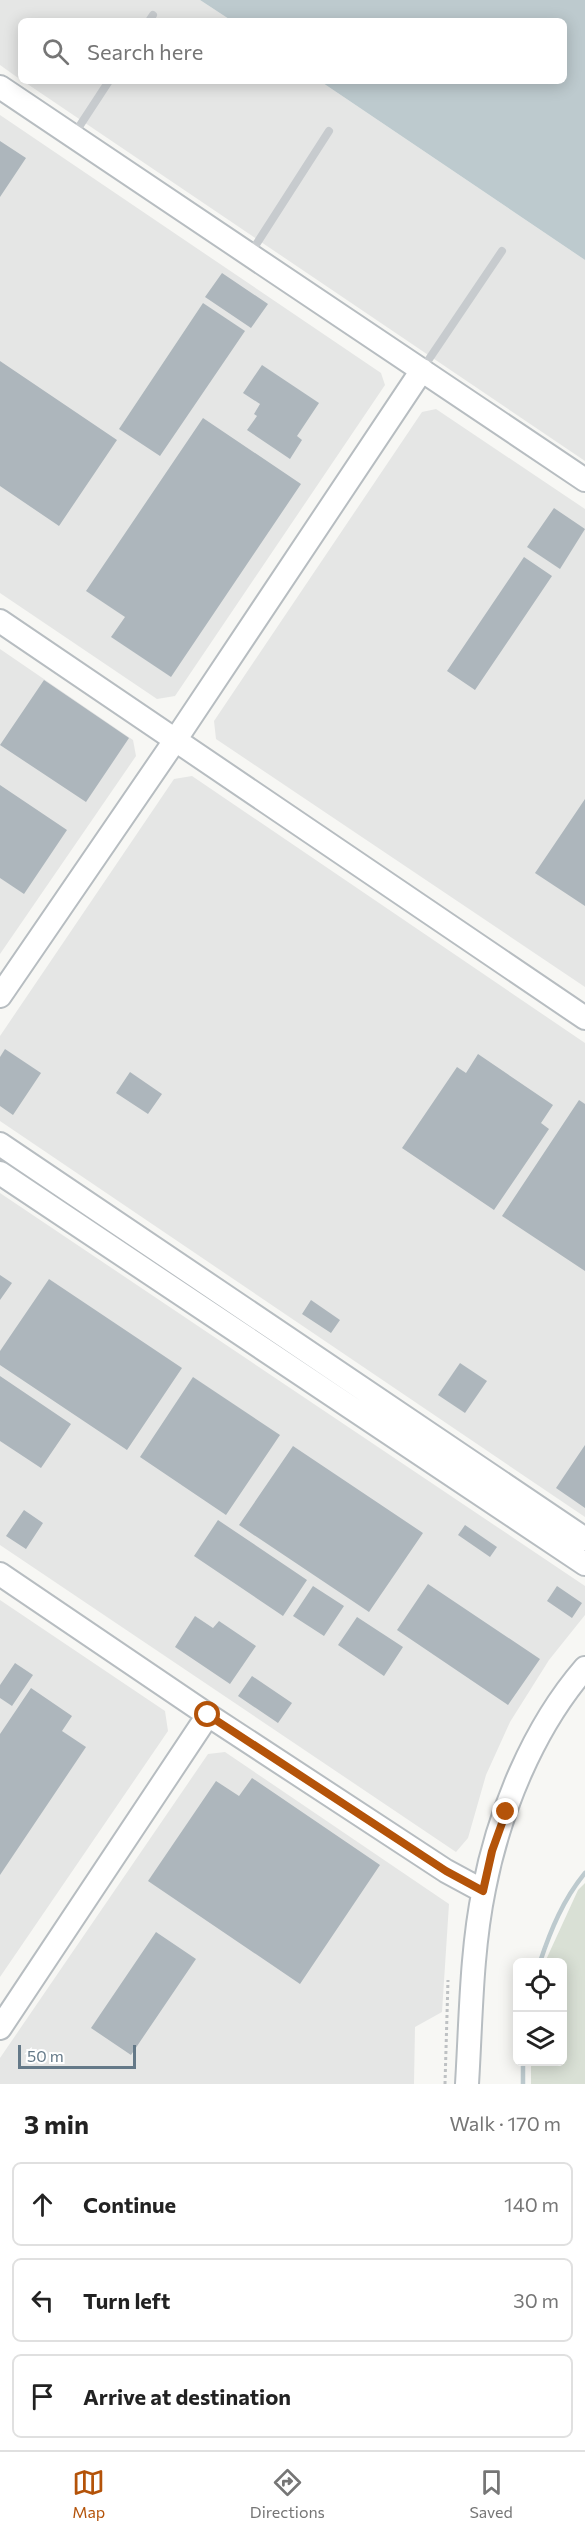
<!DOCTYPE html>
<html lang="en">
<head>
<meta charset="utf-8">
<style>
  :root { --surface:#fff; --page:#f2f2f2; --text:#222; --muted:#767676; --line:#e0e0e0; --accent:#b45309 }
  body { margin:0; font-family:Commissioner,sans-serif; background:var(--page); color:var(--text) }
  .controls { position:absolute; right:18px; bottom:18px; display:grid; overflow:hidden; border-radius:9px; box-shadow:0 3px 15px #0003 }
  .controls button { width:54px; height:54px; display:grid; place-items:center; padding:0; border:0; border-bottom:2px solid var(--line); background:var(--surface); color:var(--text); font:30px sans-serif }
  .scale { position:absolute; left:18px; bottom:15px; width:118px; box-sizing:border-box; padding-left:6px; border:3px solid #647988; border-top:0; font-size:16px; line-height:21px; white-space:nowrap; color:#647988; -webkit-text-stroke:4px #fff; paint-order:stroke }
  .stop { position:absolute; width:18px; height:18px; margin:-14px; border:4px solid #b45309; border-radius:50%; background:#fff }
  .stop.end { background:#b45309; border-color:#fff; box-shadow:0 2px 6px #0008 }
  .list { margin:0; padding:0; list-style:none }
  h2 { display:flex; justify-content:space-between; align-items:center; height:78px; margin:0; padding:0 24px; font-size:26px }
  h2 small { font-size:20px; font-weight:400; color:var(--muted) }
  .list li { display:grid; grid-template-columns:39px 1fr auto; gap:18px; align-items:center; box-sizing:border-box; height:84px; margin:0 12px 12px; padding:0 12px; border:2px solid var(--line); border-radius:9px }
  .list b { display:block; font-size:22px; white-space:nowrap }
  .list em { font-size:20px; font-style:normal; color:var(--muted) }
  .icon { flex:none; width:33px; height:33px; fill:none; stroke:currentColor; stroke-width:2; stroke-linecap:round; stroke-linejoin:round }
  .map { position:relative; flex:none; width:585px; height:2084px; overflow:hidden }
  .search { position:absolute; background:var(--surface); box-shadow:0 3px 15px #0003; left:18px; right:18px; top:18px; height:66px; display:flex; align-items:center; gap:15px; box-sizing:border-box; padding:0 21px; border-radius:9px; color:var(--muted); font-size:22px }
  .sheet { height:366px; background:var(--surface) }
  nav { display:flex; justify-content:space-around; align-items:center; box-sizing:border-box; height:84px; border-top:2px solid var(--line); background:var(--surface); font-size:16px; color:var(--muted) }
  nav a { display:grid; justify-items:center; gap:3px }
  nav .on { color:var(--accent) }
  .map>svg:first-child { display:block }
  .built { fill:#e5e6e5 }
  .green { fill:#d9e0d5 }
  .water { fill:#bdcace }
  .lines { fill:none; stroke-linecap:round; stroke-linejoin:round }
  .stream { stroke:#bdcace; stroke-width:4.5 }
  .building { fill:#adb6bc }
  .secondary-casing { stroke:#b7bdc1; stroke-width:26 }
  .path { stroke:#bec1c3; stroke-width:3; stroke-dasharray:3 3; stroke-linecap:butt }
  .lane { stroke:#c7cbce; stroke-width:8 }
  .secondary { stroke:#fff; stroke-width:22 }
  .route { stroke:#b45309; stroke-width:8 }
</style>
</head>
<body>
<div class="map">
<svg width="585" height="2084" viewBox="0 0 585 2084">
  <rect width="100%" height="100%" fill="#f7f7f4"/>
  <path class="built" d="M0 0H200L232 21H21V80L0 65Z
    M23 81H320L585 260V461Z
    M0 115 381 373 385 385 175 696 157 699 0 593Z
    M436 409 585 509V987L216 739 214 721 422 412Z
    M0 649 133 740 136 756 0 954Z
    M192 776 585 1043V1517L0 1121V1036L174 779Z
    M0 1193 585 1586V1615L549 1660 510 1722 486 1775 468 1838 456 1852 0 1545Z
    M0 1600 165 1711 168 1731 0 1977Z
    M225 1752 449 1904 442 2012 415 2027 414 2084H0V2058L208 1754Z"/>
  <path class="green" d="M585 1883V2084H531V2062H562V1962H545L578 1890Z"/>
  <path class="water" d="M200 0H585V260L320 81H564V21H232Z"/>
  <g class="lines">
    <path class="stream" d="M540 1962C551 1929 563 1900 585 1873
      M523 2084V2062"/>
  </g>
  <path class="building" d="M0 141 26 158 0 197Z
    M222 273 268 304 251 328 205 297Z
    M203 303 245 331 160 456 119 429Z
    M0 361 117 440 59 526 0 486Z
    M262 365 319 403 297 436 302 440 290 459 247 430 257 416 254 414 260 404 243 393Z
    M203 418 301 484 171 677 111 637 125 617 86 591Z
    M554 508 585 529 560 569 527 547Z
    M524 557 552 576 475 690 447 671Z
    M44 680 129 738 86 802 0 745Z
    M0 785 67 830 24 894 0 878Z
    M585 799V906L535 873Z
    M5 1049 41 1073 13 1115 0 1106V1057Z
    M478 1054 553 1105 541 1123 549 1129 494 1210 402 1148 457 1067 466 1073Z
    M130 1072 162 1094 148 1114 116 1093Z
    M579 1100 585 1104V1271L502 1216Z
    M0 1275 12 1283 0 1300Z
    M49 1279 182 1368 127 1450 0 1365V1351Z
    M311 1300 340 1320 331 1333 302 1314Z
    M460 1363 487 1381 465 1413 438 1395Z
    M0 1376 71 1424 41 1468 0 1441Z
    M193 1377 280 1435 226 1515 140 1457Z
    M585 1445V1508L556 1488Z
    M293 1446 423 1533 369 1612 239 1525Z
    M24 1510 43 1523 26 1549 6 1536Z
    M218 1520 307 1580 283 1616 194 1556Z
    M465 1525 497 1547 490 1557 458 1535Z
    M428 1584 540 1659 508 1705 397 1630Z
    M313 1586 344 1606 324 1636 293 1616Z
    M557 1586 582 1603 572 1618 547 1601Z
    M195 1616 213 1628 219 1621 256 1646 230 1684 175 1647Z
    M357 1617 403 1647 384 1676 338 1645Z
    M15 1663 33 1675 12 1706 0 1698V1685Z
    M252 1676 292 1703 278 1723 238 1696Z
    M31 1688 72 1716 62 1731 86 1747 0 1875V1734Z
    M252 1778 380 1865 300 1984 148 1881 216 1781 239 1796Z
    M156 1932 196 1959 131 2055 91 2028Z"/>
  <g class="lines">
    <g class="secondary-casing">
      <path id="secondary" d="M0 87 585 480
        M0 621 585 1018
        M0 996 176 739 422 370
        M0 1144 585 1539
        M0 1173 585 1564
        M0 1574 208 1715 446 1871 483 1891
        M0 2028 208 1715
        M467 2084C471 2020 471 1952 484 1889 499 1812 533 1728 585 1668"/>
    </g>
    <path class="path" d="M445 2084 448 1980"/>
    <path class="lane" d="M149 21 153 15
      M73 136 109 81
      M250 254 329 131
      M423 368 502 251"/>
    <use href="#secondary" class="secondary"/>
  </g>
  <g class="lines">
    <path class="route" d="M208 1715 446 1871 483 1891 492 1851 506 1812"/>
  </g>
</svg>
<div class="controls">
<button><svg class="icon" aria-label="locate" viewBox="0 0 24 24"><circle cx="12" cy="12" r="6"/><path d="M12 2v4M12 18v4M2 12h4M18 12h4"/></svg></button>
<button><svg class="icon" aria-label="layers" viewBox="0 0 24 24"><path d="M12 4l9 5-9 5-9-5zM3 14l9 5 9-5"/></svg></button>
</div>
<div class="scale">50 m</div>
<div class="stop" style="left:208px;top:1715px"></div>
<div class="stop end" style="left:506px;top:1812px"></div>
<div class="search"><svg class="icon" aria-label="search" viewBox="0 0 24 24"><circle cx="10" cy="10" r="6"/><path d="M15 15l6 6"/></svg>Search here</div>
</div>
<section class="sheet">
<h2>3 min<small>Walk · 170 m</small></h2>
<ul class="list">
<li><svg class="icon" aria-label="ahead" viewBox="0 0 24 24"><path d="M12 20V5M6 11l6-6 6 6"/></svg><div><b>Continue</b></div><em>140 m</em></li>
<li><svg class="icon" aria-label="left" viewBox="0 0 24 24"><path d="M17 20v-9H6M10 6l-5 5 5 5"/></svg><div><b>Turn left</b></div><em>30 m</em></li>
<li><svg class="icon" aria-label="arrive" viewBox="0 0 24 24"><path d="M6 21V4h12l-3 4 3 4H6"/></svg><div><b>Arrive at destination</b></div></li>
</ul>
</section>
<nav>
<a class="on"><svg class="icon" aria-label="map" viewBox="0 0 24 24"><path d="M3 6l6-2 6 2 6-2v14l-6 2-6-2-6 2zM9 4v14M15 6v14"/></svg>Map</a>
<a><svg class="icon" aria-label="directions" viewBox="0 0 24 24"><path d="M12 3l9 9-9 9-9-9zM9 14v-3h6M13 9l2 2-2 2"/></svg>Directions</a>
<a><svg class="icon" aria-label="saved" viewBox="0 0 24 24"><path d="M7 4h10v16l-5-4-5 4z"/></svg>Saved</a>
</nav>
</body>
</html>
